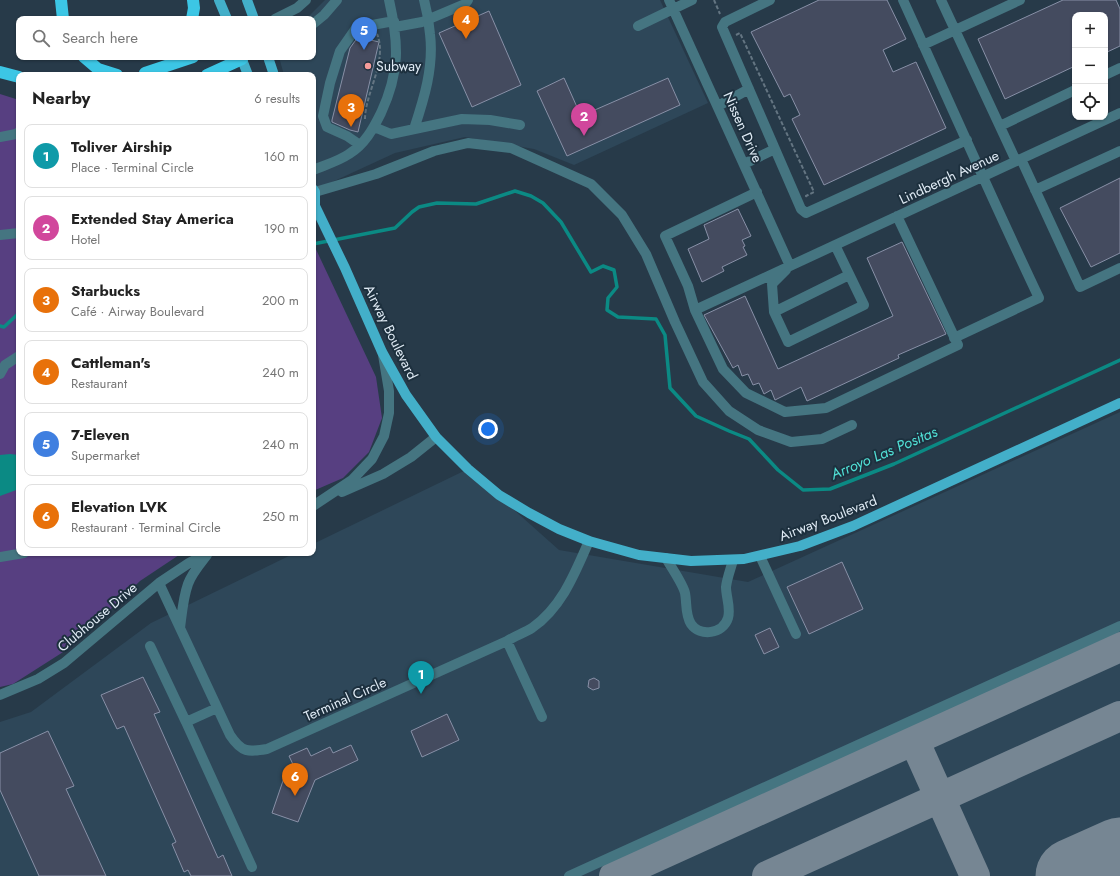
<!DOCTYPE html>
<html lang="en">
<head>
<meta charset="utf-8">
<style>
  :root { --surface:#fff; --page:#f6f6f6; --text:#222; --muted:#767676; --line:#e0e0e0; --accent:#d93025 }
  body { margin:0; font-family:Jost,sans-serif; background:var(--page); color:var(--text) }
  .controls { position:absolute; right:12px; top:12px; display:grid; overflow:hidden; border-radius:8px; box-shadow:0 1px 3px #0004 }
  .controls button { width:36px; height:36px; display:grid; place-items:center; padding:0; border:0; border-bottom:1px solid var(--line); background:var(--surface); color:var(--text); font:20px sans-serif }
  .you { position:absolute; left:488px; top:429px; width:14px; height:14px; margin:-10px; border:3px solid #fff; border-radius:50%; background:#1a73e8; box-shadow:0 0 0 6px #1a73e833 }
  .badge { display:grid; place-items:center; width:26px; height:26px; border-radius:50%; background:var(--accent); color:#fff; font-size:13px; font-weight:700 }
  .pin { position:absolute; translate:-50% -33px; filter:drop-shadow(0 1px 2px #0008) }
  .pin::after { content:''; position:absolute; top:21px; width:14px; height:12px; background:inherit; clip-path:polygon(0 0,100% 0,50% 100%) }
  .list { margin:0; padding:0; list-style:none }
  h2 { display:flex; justify-content:space-between; align-items:center; height:52px; margin:0; padding:0 16px; font-size:17px }
  h2 small { font-size:13px; font-weight:400; color:var(--muted) }
  .list li { display:grid; grid-template-columns:26px 1fr auto; gap:12px; align-items:center; box-sizing:border-box; height:64px; margin:0 8px 8px; padding:0 8px; border:1px solid var(--line); border-radius:8px }
  .list b { display:block; font-size:15px; white-space:nowrap }
  .list p { margin:0; font-size:13px; white-space:nowrap; color:var(--muted) }
  .list em { font-size:13px; font-style:normal; color:var(--muted) }
  .icon { flex:none; width:22px; height:22px; fill:none; stroke:currentColor; stroke-width:2; stroke-linecap:round; stroke-linejoin:round }
  .map { position:relative; flex:none; width:1120px; height:876px; overflow:hidden }
  .search { position:absolute; background:var(--surface); box-shadow:0 1px 3px #0004; left:16px; top:16px; width:300px; height:44px; display:flex; align-items:center; gap:10px; box-sizing:border-box; padding:0 14px; border-radius:8px; color:var(--muted); font-size:15px }
  .panel { position:absolute; background:var(--surface); box-shadow:0 1px 3px #0004; left:16px; top:72px; width:300px; height:484px; border-radius:8px }
  .map>svg:first-child { display:block }
  .built { fill:#2e4759 }
  .green { fill:#573f81 }
  .water { fill:#0b8a84 }
  .lines { fill:none; stroke-linecap:round; stroke-linejoin:round }
  .stream { stroke:#0b8a84; stroke-width:3.5 }
  .taxiway { stroke:#768693; stroke-width:30 }
  .runway { stroke:#768693; stroke-width:75 }
  .building { fill:#444b5f; stroke:#8890a7 }
  .path { stroke:#647582; stroke-width:2; stroke-dasharray:4 2; stroke-linecap:butt }
  .minor { stroke:#457581; stroke-width:10 }
  .major { stroke:#43afc9; stroke-width:10 }
  .highway { stroke:#3cc6e5; stroke-width:12 }
  .poi-dot { fill:#f59b9a; stroke:#1d303e; stroke-width:1.5 }
  .labels { text-anchor:middle; dominant-baseline:central; stroke-width:4; stroke-linejoin:round; paint-order:stroke }
  .poi-label { font-size:14px; fill:#e0ebf5; stroke:#1d303e; text-anchor:start }
  .street-label { font-size:14px; fill:#e0ebf5; stroke:#1d303e }
  .water-label { font-size:15px; font-style:italic; fill:#51e0d6; stroke:#1d303e }
</style>
</head>
<body>
<div class="map">
<svg width="1120" height="876" viewBox="0 0 1120 876">
  <rect width="100%" height="100%" fill="#273a49"/>
  <path class="built" d="M325 0H660L708 103 574 165 534 149 465 137 395 153 317 189 313 175V75H284L279 57H313V19H306Z
    M1120 412V876H0V722L31 712 151 623 295 553H313V544L468 469 559 550 748 582Z"/>
  <path class="green" d="M0 94 19 100V553H182L140 581 71 647 13 684 0 687Z
    M313 243 376 377 382 418 369 452 343 478 313 491Z"/>
  <path class="water" d="M10 454 19 455V489L0 496V455Z"/>
  <g class="lines">
    <path class="stream" d="M313 244 395 228 412 212 419 207 437 203 476 204 515 191 531 196 543 203 561 222 591 272 603 266 614 270 617 287 608 298 607 310 618 317 656 319 665 335 670 388 696 416 729 431 749 439 778 470 803 490 830 489 894 464 1120 360
      M0 326 4 327 19 313"/>
    <path class="taxiway" d="M914 740 975 876
      M614 876 1120 647
      M767 876 1120 716"/>
    <path class="runway" d="M1073 876 1120 855"/>
  </g>
  <path class="building" d="M819 0H887L906 39 883 50 893 72 916 62 946 128 824 185 792 119 800 115 790 94 784 97 751 32Z
    M1063 0H1116L1120 9V46L1105 53V15H1075V66L1005 99 978 39Z
    M489 11 521 85 472 107 439 33Z
    M358 37 379 42 358 132 350 130 332 122V120L350 48Z
    M564 78 581 116 668 78 680 105 567 156 537 91Z
    M1120 178V253L1091 267 1060 208Z
    M738 209 751 236 742 240 745 246 743 247 747 255 722 267 724 271 702 282 688 249 709 239 704 225Z
    M902 242 946 334 898 355 899 358 807 401 801 387 775 400 771 390 764 394 759 383 753 385 748 374 742 376 738 365 733 368 704 315 745 296 778 369 893 316 867 258Z
    M842 562 863 609 809 634 787 587Z
    M770 628 779 647 764 654 755 635Z
    M143 677 160 712 154 714 218 858 223 855 232 876H191L188 870 184 872 172 844 176 842 124 726 117 729 101 695Z
    M594 678 599 681V688L593 690 588 687 589 680Z
    M447 714 459 740 422 757 411 731Z
    M48 731 74 786 66 789 106 876H39L0 790V753Z
    M351 745 358 760 315 780 298 822 272 813 286 772 299 777 289 756 307 748 311 756 330 747 333 753Z"/>
  <g class="lines">
    <path class="path" d="M714 0 720 14
      M736 35 740 33 814 192 806 196 807 197
      M365 119C365 93 388 61 377 34"/>
    <path class="minor" d="M669 0 790 266
      M770 0 725 22 722 27 801 209 806 213 967 140
      M903 0C948 99 992 199 1039 298L954 338
      M941 0 1016 161
      M275 19 297 8 306 0
      M313 24 324 15 337 0
      M638 26 692 0
      M395 27 422 22 465 4 468 0
      M923 45 1020 0
      M1105 75 1120 68
      M718 106 749 89
      M1000 126 1075 90
      M374 127 391 134 462 119 490 120 520 125
      M414 129C424 99 434 67 430 34 429 22 427 11 424 0
      M0 137 16 134 19 132
      M360 145 347 136 327 127 323 116 330 83 340 51 356 28 394 21
      M1021 159 1080 287 1120 268
      M744 164 775 149
      M313 170C325 165 339 161 349 154 365 144 373 129 381 113 400 72 399 44 389 0
      M1035 190 1120 151
      M315 192 376 174 434 151 468 143 511 148 591 184 622 215 646 254 675 322 703 382 729 411 758 430 791 442 822 439 852 425
      M897 216 958 345 826 408 785 412 746 393 723 369 695 310 1120 113
      M0 235 19 233
      M835 245 864 305 788 342 774 312 849 275
      M695 310 688 286 665 236 757 192
      M774 312 772 284 786 270
      M0 374 5 365 19 356
      M342 492 383 474 411 457 436 437
      M313 506 352 480 372 459 384 436 389 413V391L383 355
      M760 556 796 634
      M0 557 24 553
      M666 558C671 567 683 584 685 593 687 603 685 615 691 624 700 637 723 634 728 618 731 608 726 597 726 587 727 578 731 568 733 560
      M159 583 230 735C242 753 248 752 267 749L507 641C515 636 524 633 532 628 562 607 575 573 589 541
      M180 628C182 613 183 598 188 584 192 573 200 564 207 555
      M507 641 542 717
      M150 646 186 722
      M0 695 38 679 64 663 159 583 189 563 208 553
      M217 708 186 722 252 867
      M569 876 1120 626"/>
    <path class="major" d="M219 0 227 19
      M247 0 254 19
      M241 57 248 75
      M268 57 274 75
      M313 189 315 192V206L345 268 382 352 406 395 436 437 468 469 499 495 529 513 559 529 589 541 639 555 691 561 744 559 800 546 853 526 1120 403"/>
    <path class="highway" d="M61 0 63 19
      M192 19 194 8 193 0
      M84 57 98 69 117 75
      M0 72 19 77
      M145 73 193 57
      M207 75 242 59"/>
  </g>
  <circle class="poi-dot" cx="368" cy="66" r="4"/>
  <g class="labels">
    <g class="poi-label">
      <text x="376" y="66">Subway</text>
    </g>
    <g class="street-label">
      <text transform="translate(743 127) rotate(66)">Nissen Drive</text>
      <text transform="translate(949 177) rotate(-25)">Lindbergh Avenue</text>
      <text transform="translate(391 332) rotate(64)">Airway Boulevard</text>
      <text transform="translate(828 518) rotate(-21)">Airway Boulevard</text>
      <text transform="translate(97 617) rotate(-40)">Clubhouse Drive</text>
      <text transform="translate(345 699) rotate(-24)">Terminal Circle</text>
    </g>
    <g class="water-label">
      <text transform="translate(884 453) rotate(-23)">Arroyo Las Positas</text>
    </g>
  </g>
</svg>
<div class="controls">
<button>+</button>
<button>−</button>
<button><svg class="icon" aria-label="locate" viewBox="0 0 24 24"><circle cx="12" cy="12" r="6"/><path d="M12 2v4M12 18v4M2 12h4M18 12h4"/></svg></button>
</div>
<div class="you"></div>
<div class="pin badge" style="left:421px;top:694px;background:#0f9aa8">1</div>
<div class="pin badge" style="left:584px;top:136px;background:#d1479c">2</div>
<div class="pin badge" style="left:351px;top:127px;background:#e8710a">3</div>
<div class="pin badge" style="left:466px;top:39px;background:#e8710a">4</div>
<div class="pin badge" style="left:364px;top:50px;background:#3f7fe0">5</div>
<div class="pin badge" style="left:295px;top:796px;background:#e8710a">6</div>
<div class="search"><svg class="icon" aria-label="search" viewBox="0 0 24 24"><circle cx="10" cy="10" r="6"/><path d="M15 15l6 6"/></svg>Search here</div>
<section class="panel">
<h2>Nearby<small>6 results</small></h2>
<ul class="list">
<li><span class="badge" style="background:#0f9aa8">1</span><div><b>Toliver Airship</b><p>Place · Terminal Circle</p></div><em>160 m</em></li>
<li><span class="badge" style="background:#d1479c">2</span><div><b>Extended Stay America</b><p>Hotel</p></div><em>190 m</em></li>
<li><span class="badge" style="background:#e8710a">3</span><div><b>Starbucks</b><p>Café · Airway Boulevard</p></div><em>200 m</em></li>
<li><span class="badge" style="background:#e8710a">4</span><div><b>Cattleman's</b><p>Restaurant</p></div><em>240 m</em></li>
<li><span class="badge" style="background:#3f7fe0">5</span><div><b>7-Eleven</b><p>Supermarket</p></div><em>240 m</em></li>
<li><span class="badge" style="background:#e8710a">6</span><div><b>Elevation LVK</b><p>Restaurant · Terminal Circle</p></div><em>250 m</em></li>
</ul>
</section>
</div>
</body>
</html>
